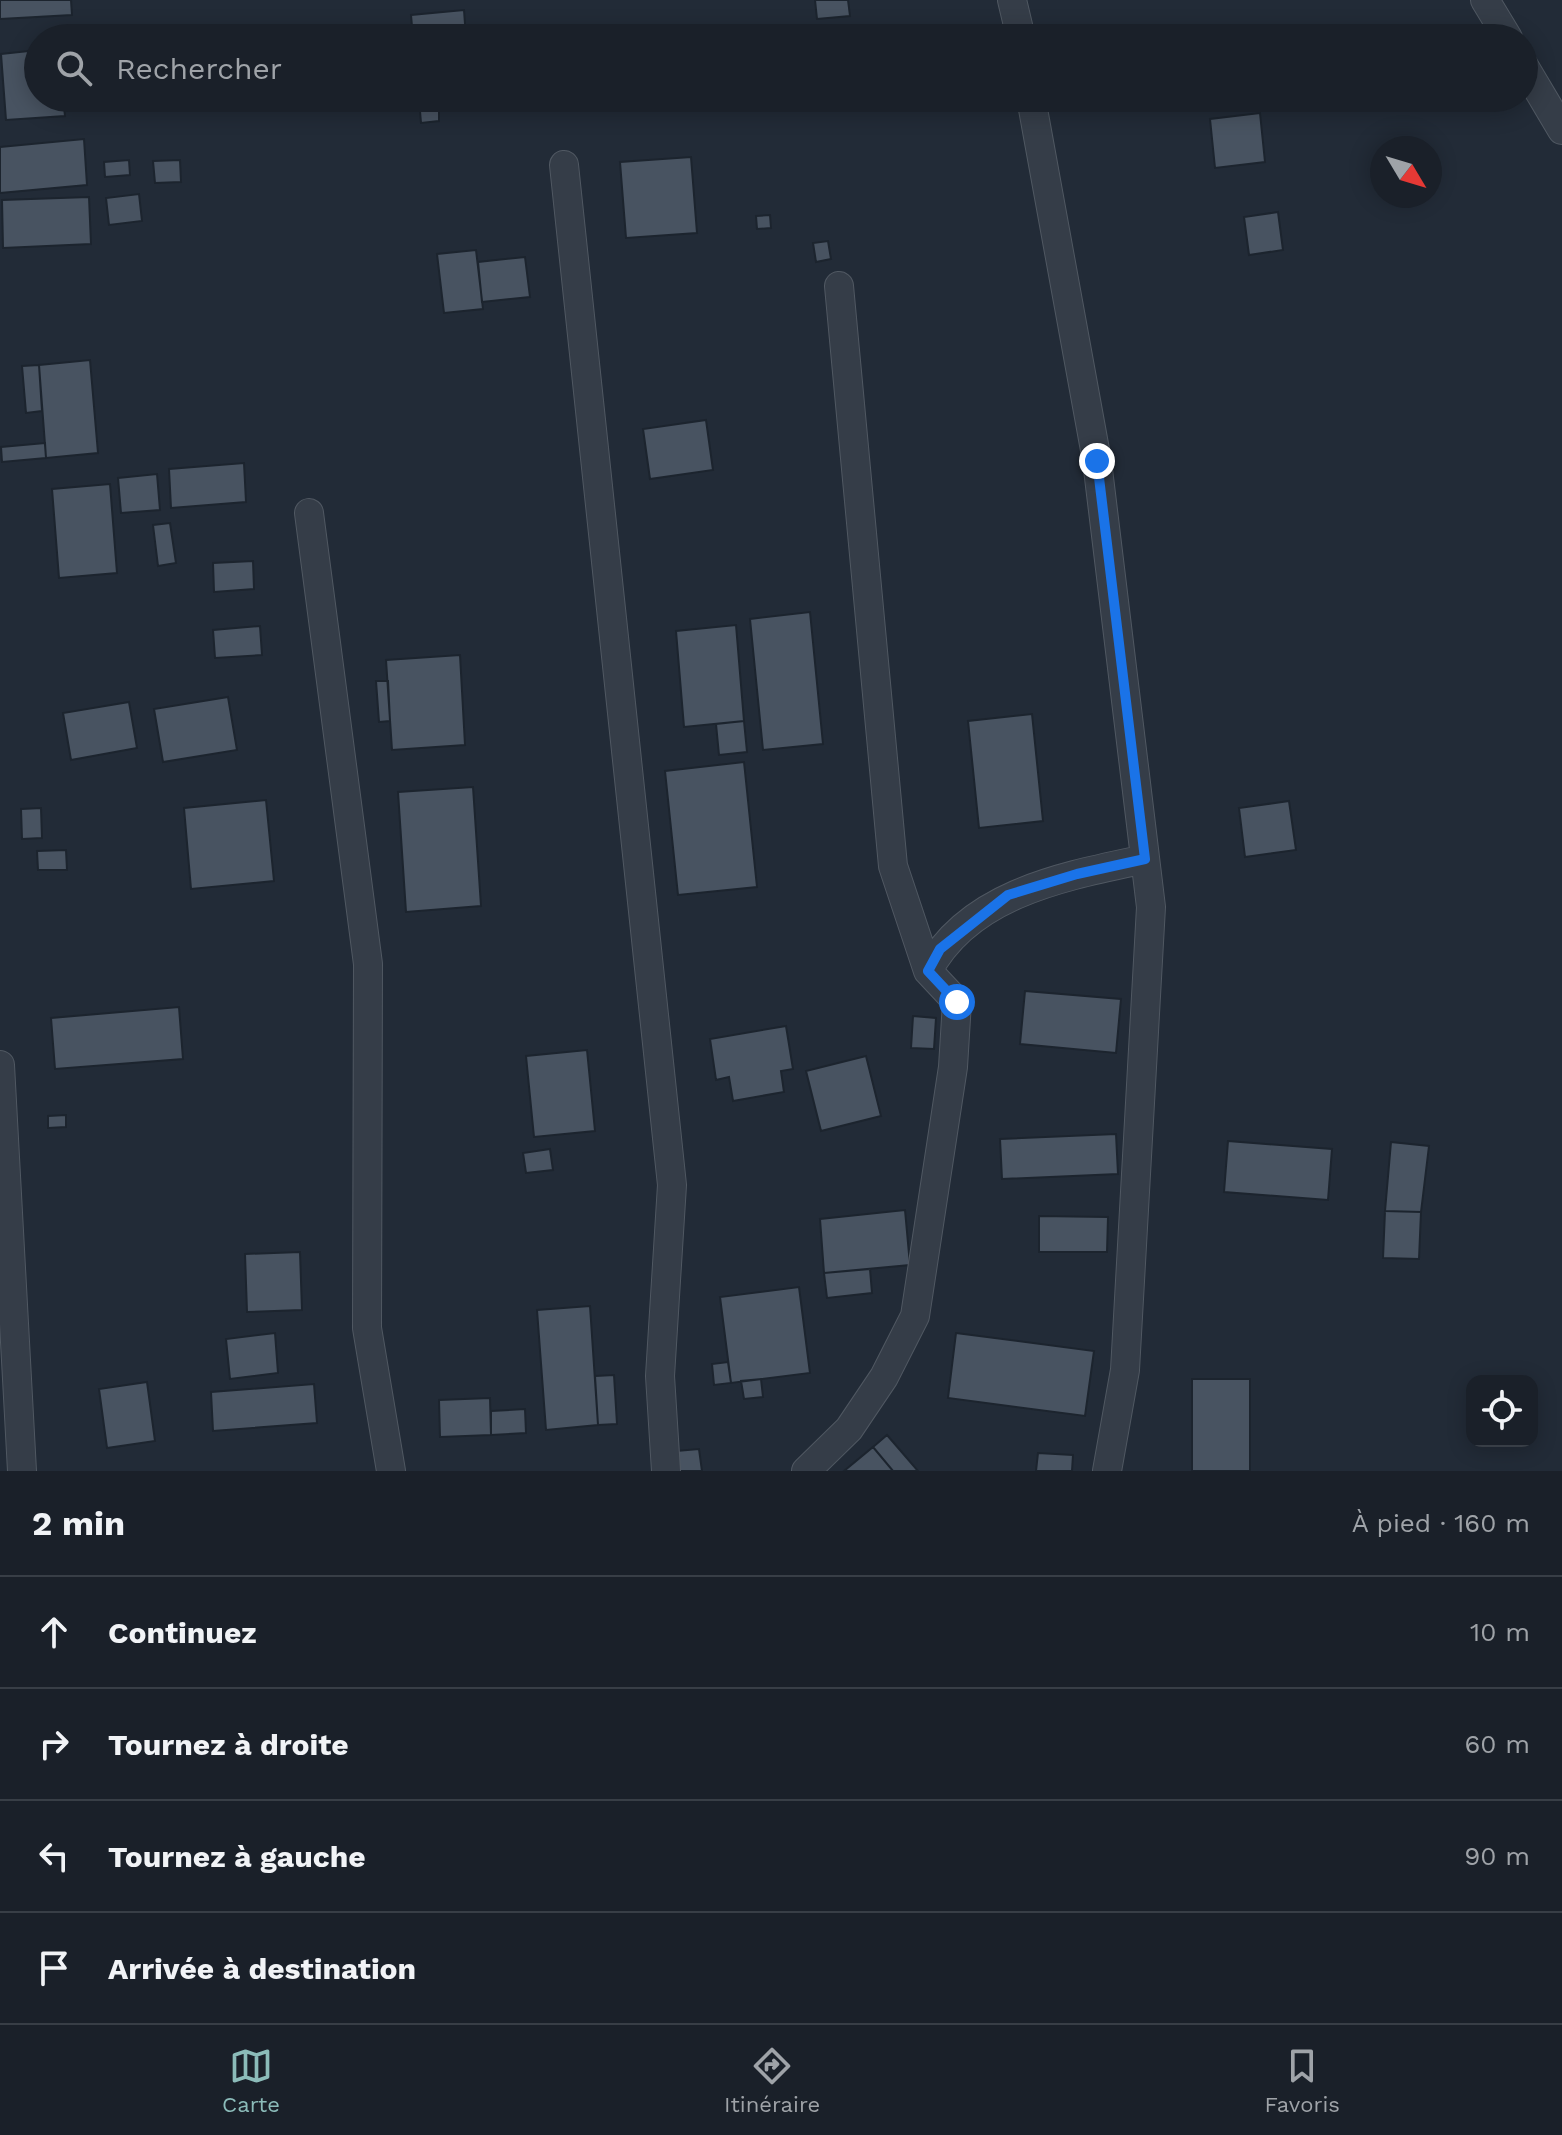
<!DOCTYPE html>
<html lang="fr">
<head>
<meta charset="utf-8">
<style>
  :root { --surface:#1a2029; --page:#272d35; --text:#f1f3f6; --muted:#9fa3a8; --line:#383e46; --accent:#8bbbb9 }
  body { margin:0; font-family:"Work Sans",sans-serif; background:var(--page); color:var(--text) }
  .controls { position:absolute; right:24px; bottom:24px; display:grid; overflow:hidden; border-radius:16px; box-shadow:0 4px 20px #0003 }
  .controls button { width:72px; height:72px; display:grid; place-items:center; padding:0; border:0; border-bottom:2px solid var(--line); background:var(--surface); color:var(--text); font:40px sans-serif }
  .compass { position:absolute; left:1370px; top:136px; width:72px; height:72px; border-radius:50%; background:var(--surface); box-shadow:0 4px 20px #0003; rotate:128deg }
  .stop { position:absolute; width:24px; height:24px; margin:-18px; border:6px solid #1a73e8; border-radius:50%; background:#fff }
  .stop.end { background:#1a73e8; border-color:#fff; box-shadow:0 2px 8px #0008 }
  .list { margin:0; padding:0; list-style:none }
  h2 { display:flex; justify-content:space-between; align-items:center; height:104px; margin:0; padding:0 32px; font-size:34px }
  h2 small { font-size:26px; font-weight:400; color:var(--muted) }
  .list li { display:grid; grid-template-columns:52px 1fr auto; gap:24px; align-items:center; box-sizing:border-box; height:112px; padding:0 32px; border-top:2px solid var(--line) }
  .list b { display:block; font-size:30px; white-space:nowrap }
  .list em { font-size:26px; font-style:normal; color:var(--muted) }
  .icon { flex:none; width:44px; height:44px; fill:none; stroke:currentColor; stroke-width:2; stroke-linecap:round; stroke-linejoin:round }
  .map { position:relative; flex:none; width:1562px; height:1471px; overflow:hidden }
  .search { position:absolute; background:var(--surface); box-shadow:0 4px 20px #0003; left:24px; right:24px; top:24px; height:88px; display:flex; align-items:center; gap:20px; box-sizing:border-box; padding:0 28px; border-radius:44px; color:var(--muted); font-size:30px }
  .sheet { height:552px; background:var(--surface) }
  nav { display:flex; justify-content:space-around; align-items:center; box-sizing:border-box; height:112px; border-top:2px solid var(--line); background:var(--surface); font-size:22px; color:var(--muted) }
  nav a { display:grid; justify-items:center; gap:4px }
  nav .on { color:var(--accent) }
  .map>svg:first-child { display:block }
  .building { fill:#485361; stroke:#1c242e; stroke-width:2 }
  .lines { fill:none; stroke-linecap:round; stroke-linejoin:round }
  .minor-casing { stroke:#505862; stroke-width:30 }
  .minor { stroke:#353d48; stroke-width:28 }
  .route { stroke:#1a73e8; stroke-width:10 }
</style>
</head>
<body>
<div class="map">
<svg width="1562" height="1471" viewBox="0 0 1562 1471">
  <rect width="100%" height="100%" fill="#222b37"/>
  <path class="building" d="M0 0H71L72 15 0 19Z
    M815 0H848L850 16 817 19Z
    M464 10 466 38H413L411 15Z
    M38 50V98H63L65 116 6 120 1 54Z
    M419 98H472L473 106 420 111Z
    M611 98H723V99L612 109Z
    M439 109V121L421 123 420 111Z
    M1260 113 1265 162 1215 168 1210 119Z
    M84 139 87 185 0 193V147Z
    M691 157 697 233 626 238 620 162Z
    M129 160 130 175 105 177 104 162Z
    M180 160 181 182 155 183 153 161Z
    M139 194 142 221 109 225 106 198Z
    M89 197 91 244 3 248 2 200Z
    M1278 212 1283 250 1249 255 1244 217Z
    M770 215 771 228 757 229 756 216Z
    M828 241 831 259 816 262 813 243Z
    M476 250 483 309 444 313 437 254Z
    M525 257 530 297 482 302 478 262Z
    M90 360 98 453 46 458 39 365Z
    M39 365 42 411 26 413 22 366Z
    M706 420 713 470 650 479 643 429Z
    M45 443 46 458 2 462 1 447Z
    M244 463 246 502 171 508 169 469Z
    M157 474 160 510 121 513 118 478Z
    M110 484 117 573 59 578 52 489Z
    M170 523 176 563 158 566 153 525Z
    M253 561 254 589 214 592 213 563Z
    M810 612 823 744 763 750 750 619Z
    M736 625 744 721 684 727 676 631Z
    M260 626 262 655 215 658 213 630Z
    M460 655 465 745 392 750 386 660Z
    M376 681H388L390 721 379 722Z
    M228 697 237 750 163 762 154 709Z
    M129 702 137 748 71 760 63 713Z
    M1032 714 1043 821 979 828 968 721Z
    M744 721 747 752 719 755 716 724Z
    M744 762 757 887 678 895 665 771Z
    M473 787 481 906 406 912 398 792Z
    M266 800 274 881 191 889 184 808Z
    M1289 801 1296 850 1245 857 1239 808Z
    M41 808 42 838 22 839 21 809Z
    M66 850 67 870H38L37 851Z
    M1025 991 1121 999 1116 1053 1020 1044Z
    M179 1007 183 1059 55 1069 51 1018Z
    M913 1016 936 1018 934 1049 911 1048Z
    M786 1026 793 1069 781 1071 784 1092 733 1101 729 1077 716 1080 710 1039Z
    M587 1050 595 1131 534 1137 526 1056Z
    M866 1056 881 1116 821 1131 806 1071Z
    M66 1115V1127L48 1128V1116Z
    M1116 1134 1118 1174 1002 1179 1000 1139Z
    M1228 1141 1332 1149 1328 1200 1224 1192Z
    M1391 1142 1429 1146 1421 1212 1385 1211Z
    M550 1149 553 1170 526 1173 523 1153Z
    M905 1210 910 1265 824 1273 820 1219Z
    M1385 1211 1421 1212 1419 1259 1383 1258Z
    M1039 1216 1108 1217 1107 1252H1039Z
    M300 1252 302 1310 247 1312 245 1254Z
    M870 1269 872 1293 827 1298 824 1273Z
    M799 1287 810 1373 731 1383 720 1297Z
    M590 1306 598 1425 546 1430 537 1310Z
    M275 1333 278 1373 230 1379 226 1339Z
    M956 1333 1094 1351 1085 1416 948 1398Z
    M728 1362 731 1383 714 1385 712 1364Z
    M614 1375 617 1424 598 1425 595 1376Z
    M761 1379 763 1397 744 1399 741 1381Z
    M1192 1379H1250V1471H1192Z
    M147 1382 155 1441 107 1448 99 1389Z
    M314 1384 317 1423 213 1431 211 1392Z
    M490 1398 491 1435 440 1437 439 1400Z
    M525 1409 526 1433 491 1435V1411Z
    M887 1435 918 1471H893L873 1447Z
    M873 1447 893 1471H844Z
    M699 1449 702 1471H678L676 1451Z
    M1038 1453 1073 1455 1072 1471H1036Z"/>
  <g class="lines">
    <g class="minor-casing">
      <path id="minor" d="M1012 0 1021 38
        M1485 0 1508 38
        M1524 66 1562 130
        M1031 98 1097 461 1151 907 1125 1370 1107 1471
        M564 165 672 1185 660 1376 666 1471
        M839 286 893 866 928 971
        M309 513 368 964 367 1328 391 1471
        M0 1065 22 1471
        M806 1471 849 1429 884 1377 915 1316 953 1067 957 1002 928 971C969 893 1066 876 1145 859"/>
    </g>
    <use href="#minor" class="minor"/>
  </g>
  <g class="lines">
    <path class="route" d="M957 1002 928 971 940 949 1008 895 1077 874 1145 859 1097 461"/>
  </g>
</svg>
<div class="controls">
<button><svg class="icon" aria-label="locate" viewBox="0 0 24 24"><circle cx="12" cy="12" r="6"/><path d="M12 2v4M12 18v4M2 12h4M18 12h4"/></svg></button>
</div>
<svg class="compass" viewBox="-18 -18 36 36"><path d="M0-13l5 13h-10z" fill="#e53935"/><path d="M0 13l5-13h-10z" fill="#9fa3a8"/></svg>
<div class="stop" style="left:957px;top:1002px"></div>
<div class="stop end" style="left:1097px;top:461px"></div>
<div class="search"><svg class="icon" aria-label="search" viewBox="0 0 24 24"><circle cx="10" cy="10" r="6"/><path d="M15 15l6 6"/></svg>Rechercher</div>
</div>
<section class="sheet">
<h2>2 min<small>À pied · 160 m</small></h2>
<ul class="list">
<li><svg class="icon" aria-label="ahead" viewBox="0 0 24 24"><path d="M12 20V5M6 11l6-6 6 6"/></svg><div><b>Continuez</b></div><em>10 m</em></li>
<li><svg class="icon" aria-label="right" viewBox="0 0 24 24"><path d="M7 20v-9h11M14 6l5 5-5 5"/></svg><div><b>Tournez à droite</b></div><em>60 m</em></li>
<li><svg class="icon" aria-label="left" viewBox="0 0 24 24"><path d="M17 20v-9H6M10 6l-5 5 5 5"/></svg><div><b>Tournez à gauche</b></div><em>90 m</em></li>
<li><svg class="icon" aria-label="arrive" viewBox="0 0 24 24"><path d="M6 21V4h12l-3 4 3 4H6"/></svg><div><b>Arrivée à destination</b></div></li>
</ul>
</section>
<nav>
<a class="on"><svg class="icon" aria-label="map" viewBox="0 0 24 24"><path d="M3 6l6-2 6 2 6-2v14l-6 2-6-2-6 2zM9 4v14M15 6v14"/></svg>Carte</a>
<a><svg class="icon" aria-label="directions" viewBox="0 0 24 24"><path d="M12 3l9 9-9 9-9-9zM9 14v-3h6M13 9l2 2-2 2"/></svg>Itinéraire</a>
<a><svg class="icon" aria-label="saved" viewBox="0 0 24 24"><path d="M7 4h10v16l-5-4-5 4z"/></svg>Favoris</a>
</nav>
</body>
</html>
